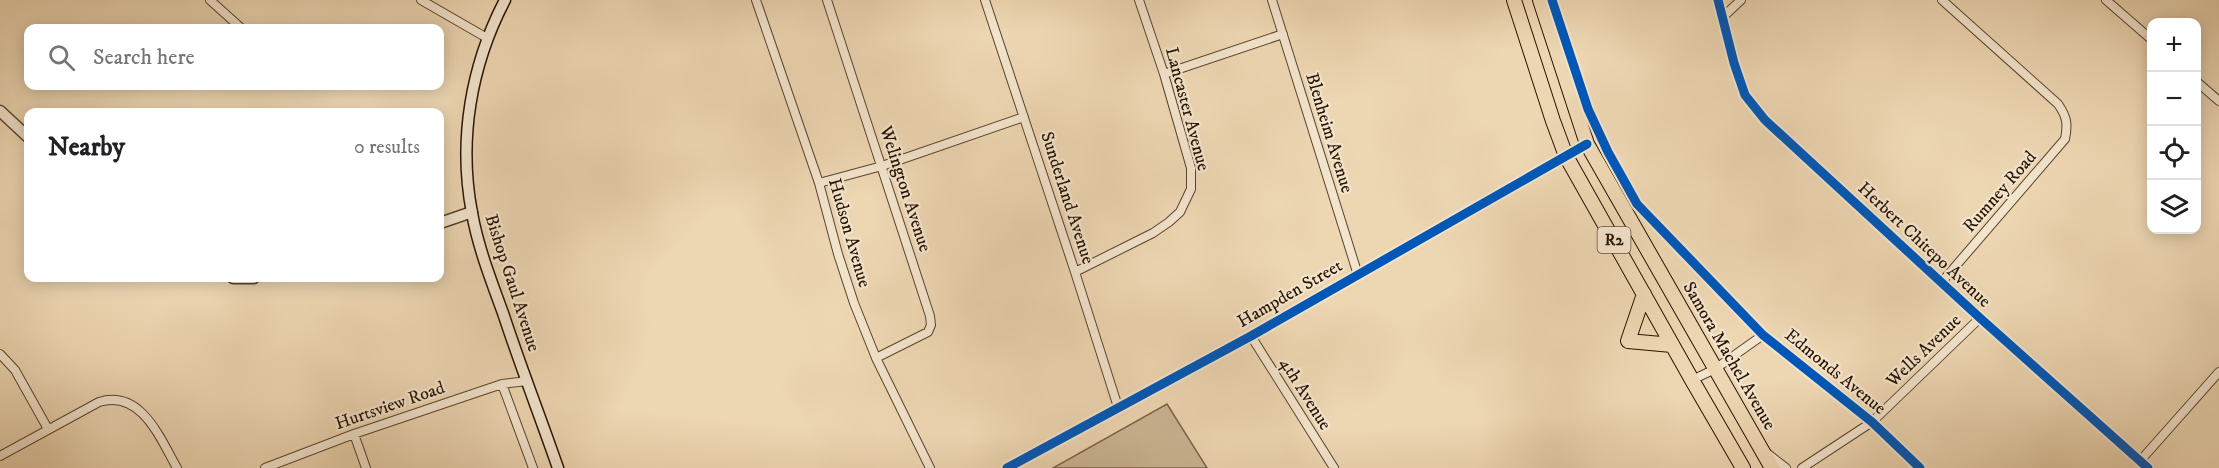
<!DOCTYPE html>
<html lang="en">
<head>
<meta charset="utf-8">
<style>
  :root { --surface:#fff; --page:#f6f6f6; --text:#202124; --muted:#757577; --line:#e0e0e0 }
  body { margin:0; font-family:"IM FELL DW Pica",serif; background:var(--page); color:var(--text) }
  .controls { position:absolute; right:18px; top:18px; display:grid; overflow:hidden; border-radius:12px; box-shadow:0 3px 15px #0003 }
  .controls button { width:54px; height:54px; display:grid; place-items:center; padding:0; border:0; border-bottom:2px solid var(--line); background:var(--surface); color:var(--text); font:30px sans-serif }
  .list { margin:0; padding:0; list-style:none }
  h2 { display:flex; justify-content:space-between; align-items:center; height:78px; margin:0; padding:0 24px; font-size:26px }
  h2 small { font-size:20px; font-weight:400; color:var(--muted) }
  .icon { flex:none; width:33px; height:33px; fill:none; stroke:currentColor; stroke-width:2; stroke-linecap:round; stroke-linejoin:round }
  .map { position:relative; flex:none; width:2219px; height:468px; overflow:hidden }
  .search { position:absolute; background:var(--surface); box-shadow:0 3px 15px #0003; left:24px; top:24px; width:420px; height:66px; display:flex; align-items:center; gap:15px; box-sizing:border-box; padding:0 21px; border-radius:12px; color:var(--muted); font-size:22px }
  .panel { position:absolute; background:var(--surface); box-shadow:0 3px 15px #0003; left:24px; top:108px; width:420px; height:174px; border-radius:12px }
  .map>svg:first-child { display:block }
  .green { fill:#cbb594; stroke:#79644a; stroke-width:1.5 }
  .lines { fill:none; stroke-linecap:round; stroke-linejoin:round }
  .minor-casing { stroke:#58442c; stroke-width:10 }
  .tertiary-casing { stroke:#58442c; stroke-width:13 }
  .secondary-casing { stroke:#271300; stroke-width:13 }
  .trunk-casing { stroke:#271300; stroke-width:16 }
  .minor { stroke:#f3e4cd; stroke-width:8 }
  .tertiary { stroke:#f3e4cd; stroke-width:10 }
  .secondary { stroke:#f3e4cd; stroke-width:10 }
  .trunk { stroke:#edd6b2; stroke-width:14 }
  .cycleway-casing { stroke:#f3e4cd; stroke-width:13 }
  .cycleway { stroke:#0057b8; stroke-width:9 }
  .labels { text-anchor:middle; dominant-baseline:central; stroke-width:4.5; stroke-linejoin:round; paint-order:stroke }
  .shield { fill:#f3e4cd; stroke:#64523e; stroke-width:1.5 }
  .shield-label { font-size:16px; font-weight:bold; fill:#271300 }
  .street-label { font-size:18px; fill:#271300; stroke:#f3e4cd }
</style>
</head>
<body>
<div class="map">
<svg width="2219" height="468" viewBox="0 0 2219 468">
  <rect width="100%" height="100%" fill="#edd6b2"/>
  <filter id="stains"><feTurbulence type="fractalNoise" baseFrequency=".00333" numOctaves="4"/><feColorMatrix values="0 0 0 0 .2 0 0 0 0 .09 0 0 0 0 .02 0 0 0 .5 -.17"/></filter>
  <radialGradient id="worn" r=".72"><stop offset=".6" stop-color="#630" stop-opacity="0"/><stop offset="1" stop-color="#630" stop-opacity=".3"/></radialGradient>
  <path class="green" d="M1167 404 1207 468H1053Z"/>
  <g class="lines">
    <g class="minor-casing">
      <path id="minor" d="M210 0 241 28
        M421 0 487 38
        M756 0 819 183 838 254 854 303 876 358 930 468
        M827 0 930 316 931 325 928 332 876 358
        M985 0 1075 272 1118 407
        M1272 0 1358 275
        M1552 0 1588 109 1608 152 1637 204 1763 335 1872 422 1920 468
        M1718 0 1734 63 1745 95 1765 120 1980 318 2148 468
        M2106 0 2152 40
        M1724 16 1741 0
        M1164 74 1283 34
        M2196 81 2219 101
        M819 183 882 166 1024 117
        M1075 272 1153 233 1169 222 1180 212 1191 189V168L1164 74 1139 0
        M1941 283 2065 139C2068 124 2067 117 2058 104L1942 0
        M1251 336 1334 468
        M0 354 15 370 48 429
        M1692 380 1715 369 1763 335
        M502 384 533 468
        M354 434 366 468
        M1768 454 1786 468
        M0 456 99 402C141 389 160 438 177 468
        M2140 461 2219 372
        M265 468 354 434 502 384 527 381
        M1007 468 1251 336 1587 144
        M1802 468 1872 422 1980 318"/>
    </g>
    <g class="tertiary-casing">
      <path id="tertiary" d="M0 111 28 137
        M440 223 472 212
        M233 278H254"/>
    </g>
    <g class="secondary-casing">
      <path id="secondary" d="M505 0C471 65 458 140 472 213 478 247 491 280 503 313 520 365 540 416 558 468"/>
    </g>
    <g class="trunk-casing">
      <path id="trunk" d="M1514 0 1553 121 1566 156 1692 380 1743 468
        M1540 0 1587 144 1772 468
        M1644 294 1628 341 1672 345"/>
    </g>
    <use href="#minor" class="minor"/>
    <use href="#tertiary" class="tertiary"/>
    <use href="#secondary" class="secondary"/>
    <use href="#trunk" class="trunk"/>
    <g class="cycleway-casing">
      <path id="cycleway" d="M1552 0 1588 109 1608 152 1637 204 1763 335 1872 422 1920 468
        M1718 0 1734 63 1745 95 1765 120 1980 318 2148 468
        M1007 468 1251 336 1587 144"/>
    </g>
    <use href="#cycleway" class="cycleway"/>
  </g>
  <g class="labels">
    <rect class="shield" x="1597.5" y="227" width="33" height="26" rx="4.5"/>
    <g class="shield-label">
      <text x="1614" y="240">R2</text>
    </g>
    <g class="street-label">
      <text transform="translate(1187 109) rotate(75)">Lancaster Avenue</text>
      <text transform="translate(1329 133) rotate(73)">Blenheim Avenue</text>
      <text transform="translate(905 189) rotate(72)">Welington Avenue</text>
      <text transform="translate(2000 192) rotate(-49)">Rumney Road</text>
      <text transform="translate(1067 198) rotate(72)">Sunderland Avenue</text>
      <text transform="translate(849 233) rotate(74)">Hudson Avenue</text>
      <text transform="translate(1924 245) rotate(43)">Herbert Chitepo Avenue</text>
      <text transform="translate(512 283) rotate(72)">Bishop Gaul Avenue</text>
      <text transform="translate(1290 294) rotate(-30)">Hampden Street</text>
      <text transform="translate(1924 351) rotate(-44)">Wells Avenue</text>
      <text transform="translate(1729 356) rotate(60)">Samora Machel Avenue</text>
      <text transform="translate(1835 372) rotate(39)">Edmonds Avenue</text>
      <text transform="translate(1305 394) rotate(58)">4th Avenue</text>
      <text transform="translate(390 406) rotate(-19)">Hurtsview Road</text>
    </g>
  </g>
  <rect width="100%" height="100%" filter="url(#stains)"/>
  <rect width="100%" height="100%" fill="url(#worn)"/>
</svg>
<div class="controls">
<button>+</button>
<button>−</button>
<button><svg class="icon" aria-label="locate" viewBox="0 0 24 24"><circle cx="12" cy="12" r="6"/><path d="M12 2v4M12 18v4M2 12h4M18 12h4"/></svg></button>
<button><svg class="icon" aria-label="layers" viewBox="0 0 24 24"><path d="M12 4l9 5-9 5-9-5zM3 14l9 5 9-5"/></svg></button>
</div>
<div class="search"><svg class="icon" aria-label="search" viewBox="0 0 24 24"><circle cx="10" cy="10" r="6"/><path d="M15 15l6 6"/></svg>Search here</div>
<section class="panel">
<h2>Nearby<small>0 results</small></h2>
<ul class="list">
</ul>
</section>
</div>
</body>
</html>
